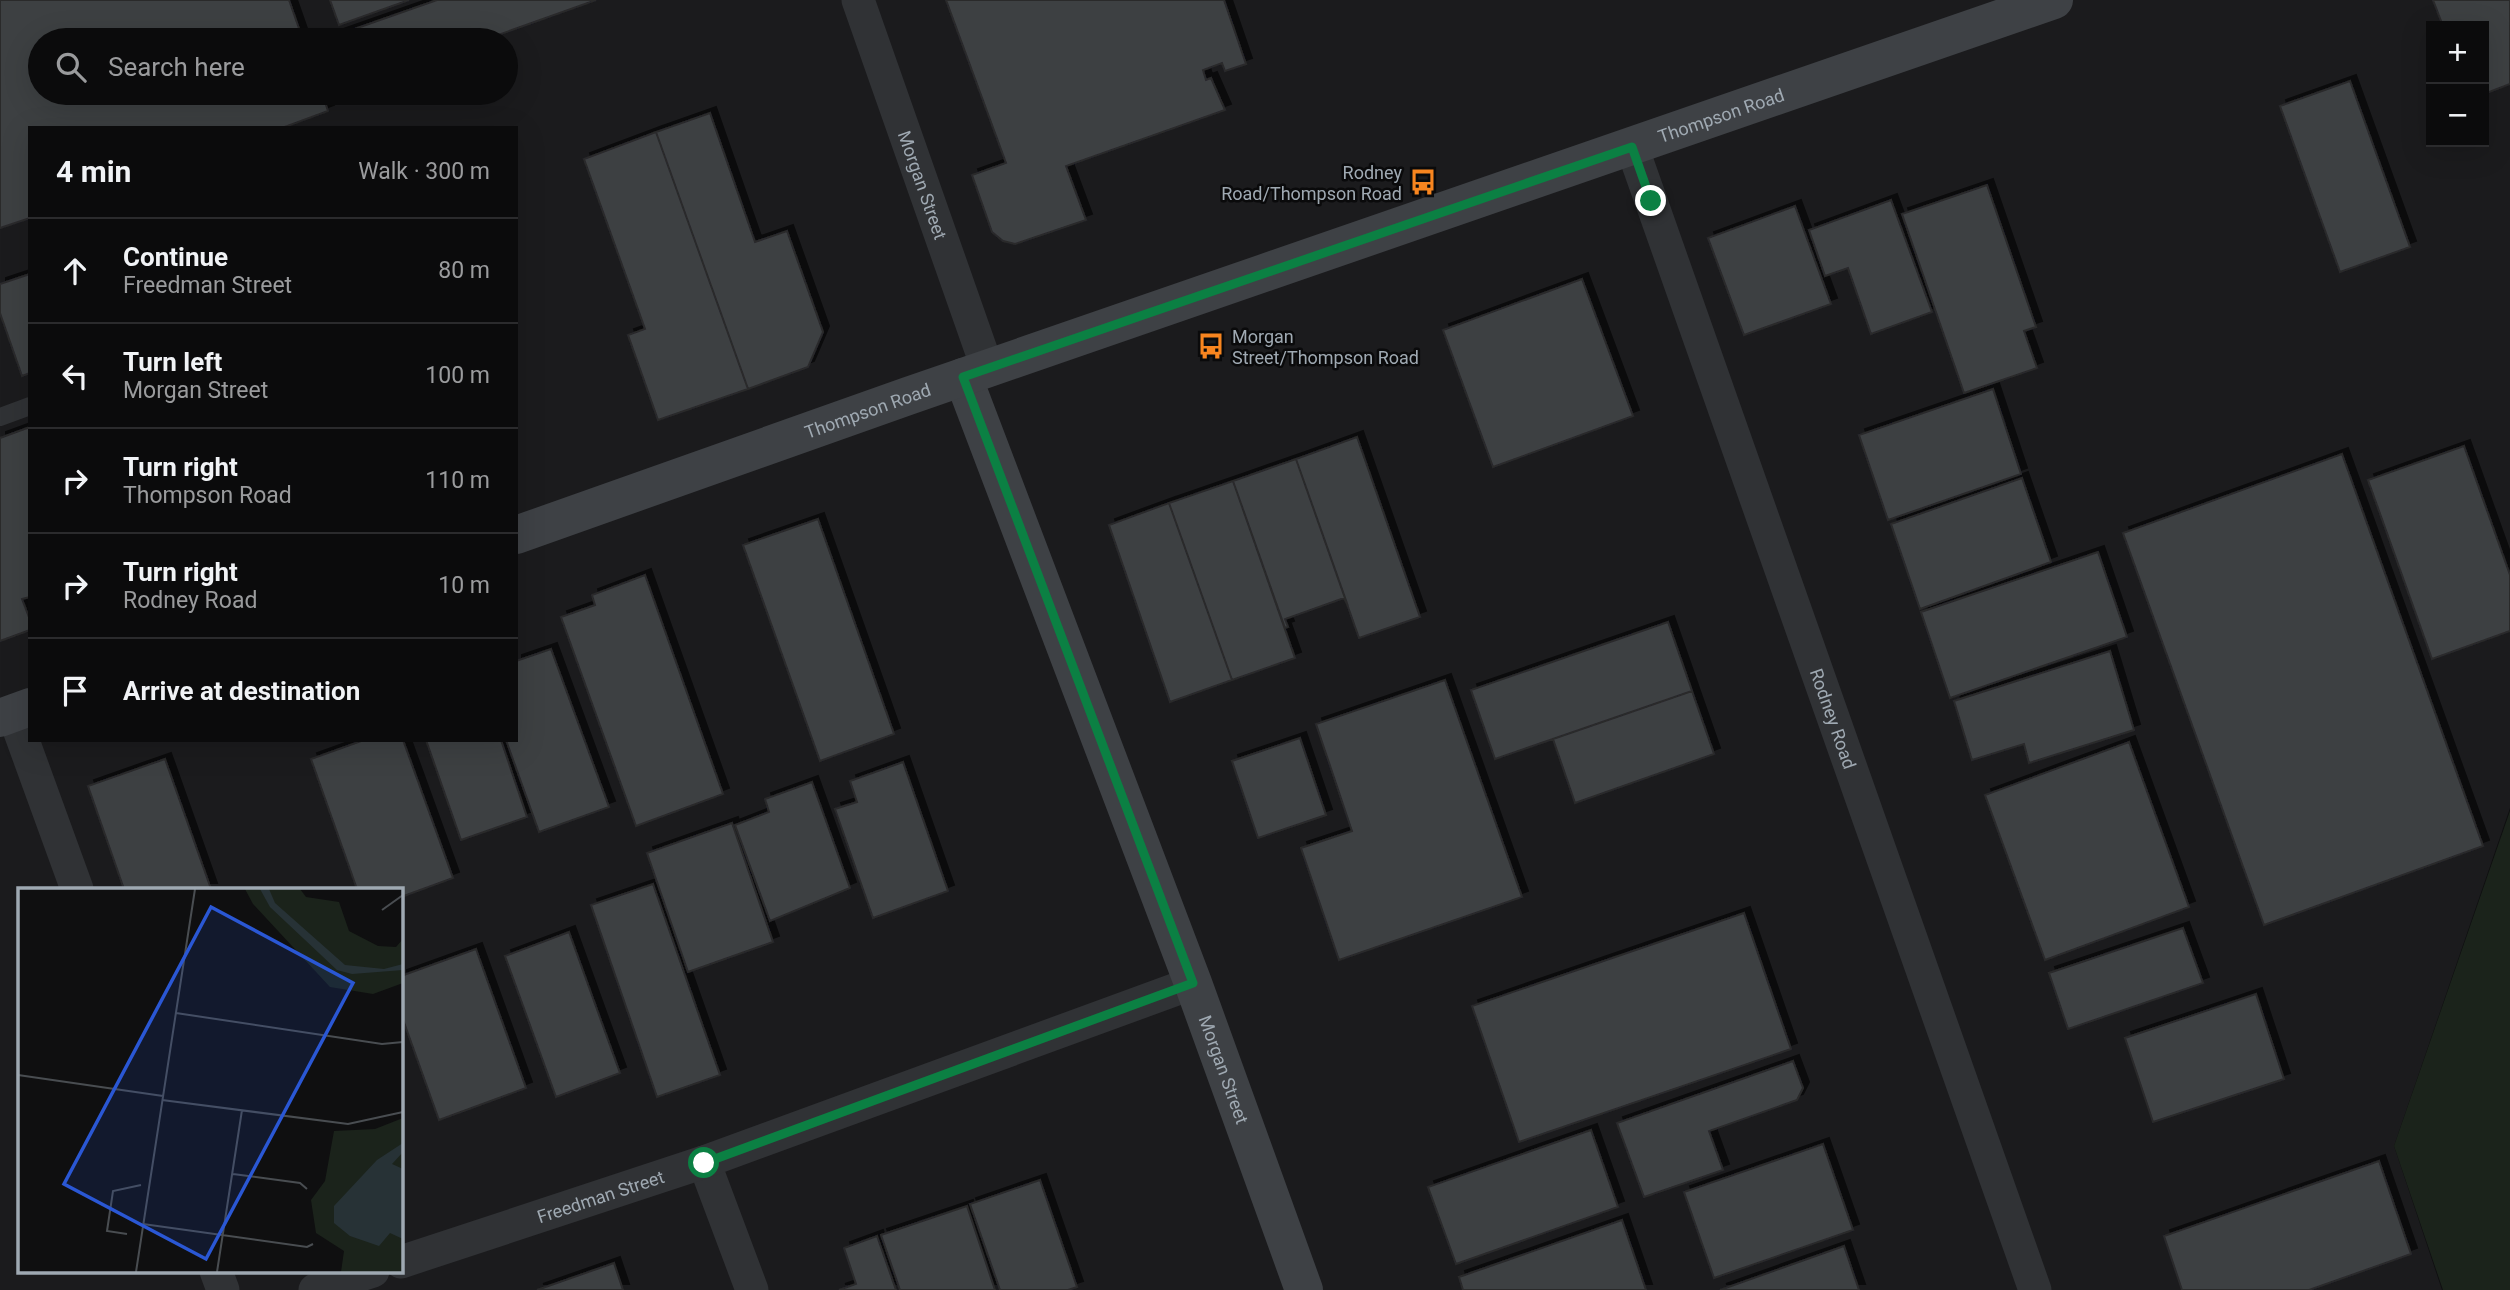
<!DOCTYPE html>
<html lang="en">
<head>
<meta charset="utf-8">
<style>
  :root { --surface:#0b0b0c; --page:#141415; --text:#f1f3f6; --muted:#9a9b9d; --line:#2b2b2d }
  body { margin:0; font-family:Roboto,sans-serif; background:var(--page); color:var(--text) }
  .controls { position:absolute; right:21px; top:21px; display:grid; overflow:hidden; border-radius:0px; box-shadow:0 7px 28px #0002 }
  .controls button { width:63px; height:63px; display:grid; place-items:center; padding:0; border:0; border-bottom:2px solid var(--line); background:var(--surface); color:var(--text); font:35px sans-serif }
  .stop { position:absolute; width:21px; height:21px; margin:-16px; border:5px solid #0b8043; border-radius:50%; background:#fff }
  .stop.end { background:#0b8043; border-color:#fff; box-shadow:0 2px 7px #0008 }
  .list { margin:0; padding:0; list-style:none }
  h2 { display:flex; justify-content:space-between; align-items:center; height:91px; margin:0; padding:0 28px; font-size:30px }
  h2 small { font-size:23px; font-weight:400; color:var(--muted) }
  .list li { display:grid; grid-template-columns:46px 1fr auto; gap:21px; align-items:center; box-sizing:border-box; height:105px; padding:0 28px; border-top:2px solid var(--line) }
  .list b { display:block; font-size:26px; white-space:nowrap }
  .list p { margin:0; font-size:23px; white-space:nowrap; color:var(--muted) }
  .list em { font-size:23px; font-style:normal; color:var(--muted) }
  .icon { flex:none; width:38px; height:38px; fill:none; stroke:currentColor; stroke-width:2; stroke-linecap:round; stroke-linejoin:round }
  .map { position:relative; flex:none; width:2510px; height:1290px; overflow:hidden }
  .search { position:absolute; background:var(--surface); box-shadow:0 7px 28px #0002; left:28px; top:28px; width:490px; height:77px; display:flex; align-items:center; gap:18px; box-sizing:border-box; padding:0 24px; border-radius:38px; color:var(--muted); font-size:26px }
  .panel { position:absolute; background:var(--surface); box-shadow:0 7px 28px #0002; left:28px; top:126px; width:490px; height:616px; border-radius:0px }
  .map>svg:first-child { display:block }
  .built { fill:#1b1b1d; fill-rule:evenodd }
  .green { fill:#1b231b }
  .building { fill:#3e4043; stroke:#29292c; stroke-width:2; filter:url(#shadow) }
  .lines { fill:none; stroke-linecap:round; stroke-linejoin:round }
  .service { stroke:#303235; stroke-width:18 }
  .minor { stroke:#303235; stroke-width:33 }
  .secondary { stroke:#3e4145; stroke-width:38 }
  .route { stroke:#0b8043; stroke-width:9 }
  .labels { text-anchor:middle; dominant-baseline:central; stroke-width:5; stroke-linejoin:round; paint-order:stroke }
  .street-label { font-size:18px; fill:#9fa9b2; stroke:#0a0a0b }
  .poi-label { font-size:18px; fill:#9fa9b2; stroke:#0a0a0b; text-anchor:end }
  .inset-road { fill:none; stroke:#494d51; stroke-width:2 }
  .view { fill:#2a57d4; fill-opacity:0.15; stroke:#2a57d4; stroke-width:3.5 }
  .inset-edge { fill:none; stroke:#9fa9b2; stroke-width:3.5 }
</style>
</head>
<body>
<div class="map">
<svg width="2510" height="1290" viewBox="0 0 2510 1290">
  <defs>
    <filter id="shadow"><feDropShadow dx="6" dy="-6" stdDeviation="0" flood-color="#0009"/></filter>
  </defs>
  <rect width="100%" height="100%" fill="#0f0f10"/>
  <path class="built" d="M0 0H2510V808L2394 1146 2442 1290H0ZM2431 26H2484V142H2431ZM40 40H506V93H40ZM30 128H516V740H30ZM19 889H401V1271H19Z"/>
  <path class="green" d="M2510 811V1290H2443L2394 1146Z"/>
  <path class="building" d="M0 0H289L303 40H40V93H322L328 111 282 128H30V218L0 228Z
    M330 0H409L339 25Z
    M437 0H596L484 40 326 39Z
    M946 0H1224L1246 64 1225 71 1222 63 1203 70 1206 80 1211 78 1225 110 1066 166 1086 220 1015 244 1003 241 992 232 972 175 1006 163Z
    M2433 0H2510V84L2484 94V26H2443Z
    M2350 81 2410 247 2340 272 2280 106Z
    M710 113 755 242 787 231 823 332 808 367 748 389 656 132Z
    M656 132 748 389 658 420 628 335 645 329 584 159Z
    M1987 185 2036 327 2024 331 2037 368 1964 393 1902 214Z
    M1891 200 1932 312 1871 334 1848 268 1825 276 1809 230Z
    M1795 206 1831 304 1744 335 1708 238Z
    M30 274V373L22 376 0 313V284Z
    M1582 279 1633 416 1493 467 1443 330Z
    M1993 389 2021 474 1888 520 1859 435Z
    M30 427V597L22 599 30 620V630L0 641V438Z
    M1357 437 1420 617 1359 638 1296 459Z
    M2464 446 2510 575V631L2432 659 2368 480Z
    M2342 454 2483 846 2264 925 2123 533Z
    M1296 459 1348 606 1344 598 1285 619 1288 627 1285 628 1233 481Z
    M2022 478 2051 562 1920 609 1891 524Z
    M1233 481 1295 658 1232 680 1169 503Z
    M1169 503 1232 680 1170 702 1109 525Z
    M818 519 894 734 820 761 743 545Z
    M2098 552 2127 637 1950 698 1921 612Z
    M645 575 723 794 636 826 561 617 595 605 592 595Z
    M1668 622 1692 691 1495 759 1471 690Z
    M551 649 609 807 539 832 506 740H516V661Z
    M2110 651 2134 730 2029 763 2024 744 1972 760 1954 701Z
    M1445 680 1522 897 1339 960 1301 848 1352 831 1316 724Z
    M1692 691 1714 754 1575 803 1553 739Z
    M1300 738 1326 815 1258 838 1232 761Z
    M364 740H403L453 878 401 897V889H357L311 759Z
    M426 740H501L527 817 461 840Z
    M2129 742 2189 907 2045 960 1985 795Z
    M165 759 211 889H124L88 786Z
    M903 762 948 891 873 918 835 809 857 802 850 781Z
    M812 782 850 888 770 921 735 825 769 812 765 799Z
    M732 823 773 942 688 972 647 853Z
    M653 884 720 1075 657 1097 591 905Z
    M1744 913 1791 1049 1519 1142 1472 1006Z
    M2183 928 2203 983 2068 1029 2049 973Z
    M569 932 620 1073 556 1097 505 956Z
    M476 949 526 1088 439 1120 401 1014V976Z
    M2256 994 2284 1079 2153 1122 2125 1038Z
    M1793 1061 1803 1088 1797 1100 1709 1131 1723 1170 1644 1197 1617 1123Z
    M1591 1130 1618 1207 1456 1264 1428 1187Z
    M1823 1144 1853 1230 1714 1278 1684 1192Z
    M2379 1161 2411 1254 2309 1290H2182L2164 1236Z
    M1040 1180 1077 1287 1068 1290H1000L970 1204Z
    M967 1206 995 1290H900L881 1235Z
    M1622 1220 1646 1290H1463L1459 1277Z
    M877 1236 896 1290H839L856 1284 844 1248Z
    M1844 1246 1859 1290H1720Z
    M614 1263 623 1290H537Z"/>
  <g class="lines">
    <path class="service" d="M0 417 30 406"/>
    <g class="minor">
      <path id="s1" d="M858 0 988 370"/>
      <path id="s2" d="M1632 147 2035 1290"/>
      <path d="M13 713 77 889"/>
      <path d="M704 1162 752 1290"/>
      <path id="s3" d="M401 1262 704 1162 1193 983"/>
      <path d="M216 1271 223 1290"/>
      <path d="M315 1290 373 1271"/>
    </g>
    <g class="secondary">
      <path id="s4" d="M963 377 1193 983 1304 1290"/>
      <path id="s5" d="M516 535 908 396 2054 0"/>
      <path d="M0 718 30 707"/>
    </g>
  </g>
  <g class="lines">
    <path class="route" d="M704 1163 1193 983 963 377 1632 147 1651 201"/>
  </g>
  <defs>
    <g id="bus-bare" transform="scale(2.1)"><path d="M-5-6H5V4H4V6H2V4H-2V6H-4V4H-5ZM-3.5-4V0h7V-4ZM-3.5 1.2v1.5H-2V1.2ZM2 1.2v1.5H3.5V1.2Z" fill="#f8851f" stroke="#0a0a0b" stroke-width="2.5" paint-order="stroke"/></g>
  </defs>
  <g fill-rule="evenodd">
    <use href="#bus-bare" x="1423" y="182"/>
    <use href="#bus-bare" x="1211" y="346"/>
  </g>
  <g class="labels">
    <g class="street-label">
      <text stroke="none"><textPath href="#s5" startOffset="1276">Thompson Road</textPath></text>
      <text stroke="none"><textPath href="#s1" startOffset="196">Morgan Street</textPath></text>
      <text stroke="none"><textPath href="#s5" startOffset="373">Thompson Road</textPath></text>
      <text stroke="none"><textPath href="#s2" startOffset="606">Rodney Road</textPath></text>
      <text stroke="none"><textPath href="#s4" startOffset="740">Morgan Street</textPath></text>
      <text stroke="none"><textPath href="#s3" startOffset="210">Freedman Street</textPath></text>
    </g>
    <g class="poi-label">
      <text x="1402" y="172">Rodney<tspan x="1402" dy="21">Road/Thompson Road</tspan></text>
      <text x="1232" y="336" text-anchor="start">Morgan<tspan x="1232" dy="21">Street/Thompson Road</tspan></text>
    </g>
  </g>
  <g transform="translate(18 888)">
    <rect width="385" height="385" fill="#0f0f10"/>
    <path d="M227 1H282L288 9 321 14 331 43 360 58 378 59 385 51V95L355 106 312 99 235 16ZM385 230V384H323L326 363 298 345 293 312 307 293 316 243 357 241Z" fill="#1b231b"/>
    <path d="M242 1H251L257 15 327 77 366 81 385 76V82L334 86 319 82 252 19ZM385 255V264L374 276 385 281V351L372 345 361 358 332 348 316 335V318L359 272Z" fill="#273236"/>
    <path class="inset-road" d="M364 22 385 7M158 125 364 156 385 154M0 187 145 208M144 212 330 236 385 224M215 286 282 295 289 301M125 336 289 359 295 356M109 346 89 343 95 303 123 297M118 384 177 1M199 384 224 222"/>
    <path class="view" d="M193 19 335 95 188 371 46 296Z"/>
    <rect width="385" height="385" class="inset-edge"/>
  </g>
</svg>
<div class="controls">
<button>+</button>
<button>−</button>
</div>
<div class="stop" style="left:704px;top:1163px"></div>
<div class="stop end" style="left:1651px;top:201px"></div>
<div class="search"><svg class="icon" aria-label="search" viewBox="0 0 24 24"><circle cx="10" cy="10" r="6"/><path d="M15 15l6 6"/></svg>Search here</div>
<section class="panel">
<h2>4 min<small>Walk · 300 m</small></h2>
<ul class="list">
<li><svg class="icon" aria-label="ahead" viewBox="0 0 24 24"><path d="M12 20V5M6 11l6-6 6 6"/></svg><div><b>Continue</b><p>Freedman Street</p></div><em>80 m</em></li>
<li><svg class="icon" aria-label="left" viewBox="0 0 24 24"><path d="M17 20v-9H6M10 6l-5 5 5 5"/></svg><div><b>Turn left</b><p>Morgan Street</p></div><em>100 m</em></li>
<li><svg class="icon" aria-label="right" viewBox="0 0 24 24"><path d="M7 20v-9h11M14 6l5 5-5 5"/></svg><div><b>Turn right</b><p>Thompson Road</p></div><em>110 m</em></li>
<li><svg class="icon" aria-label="right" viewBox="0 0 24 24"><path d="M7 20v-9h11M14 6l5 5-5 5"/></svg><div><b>Turn right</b><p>Rodney Road</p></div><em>10 m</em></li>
<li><svg class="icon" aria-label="arrive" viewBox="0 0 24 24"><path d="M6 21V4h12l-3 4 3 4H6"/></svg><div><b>Arrive at destination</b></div></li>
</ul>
</section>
</div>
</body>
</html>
